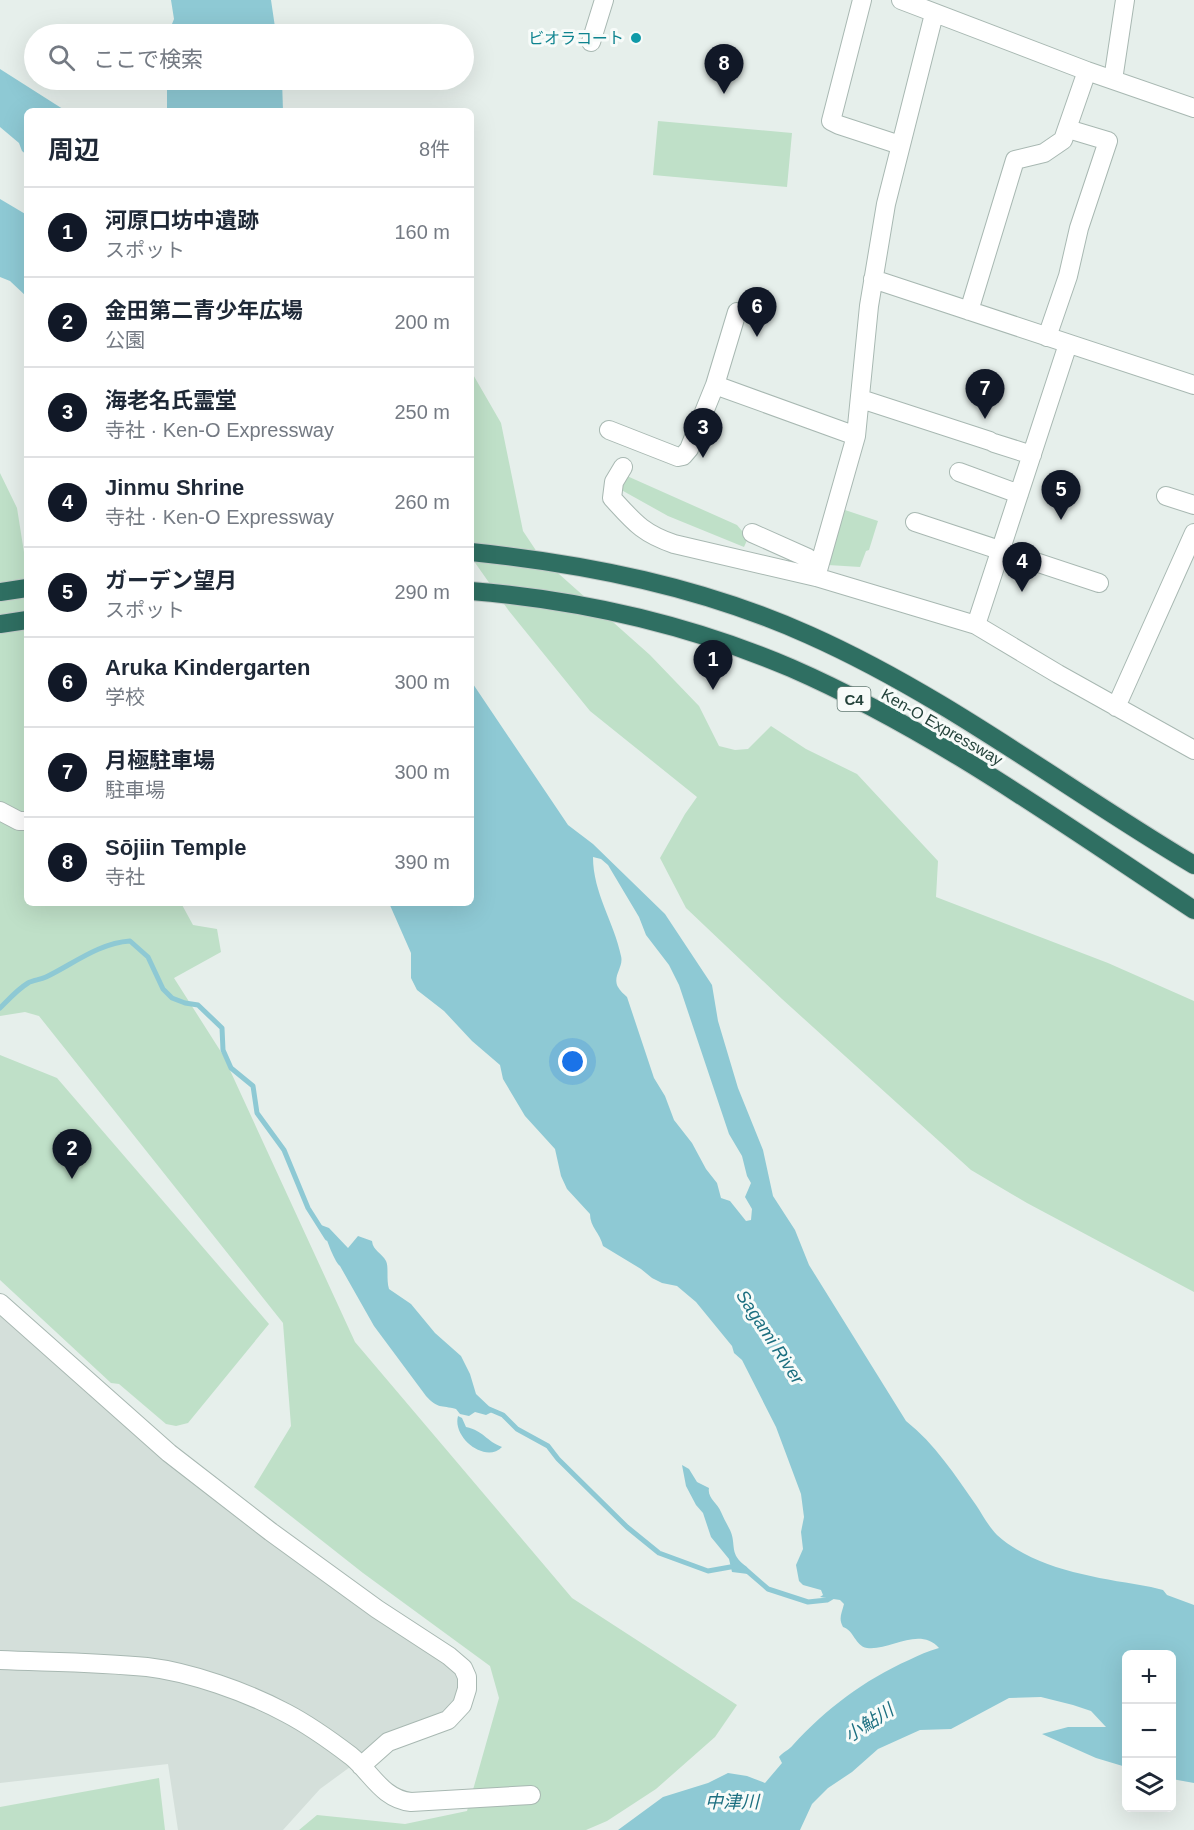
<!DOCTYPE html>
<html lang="ja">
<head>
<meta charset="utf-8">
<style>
  :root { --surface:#fff; --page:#f6f6f7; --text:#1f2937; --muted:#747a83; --line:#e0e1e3; --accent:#111827 }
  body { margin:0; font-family:Helvetica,"Noto Sans JP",sans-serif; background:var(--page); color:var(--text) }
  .controls { position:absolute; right:18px; bottom:18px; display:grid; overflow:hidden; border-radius:9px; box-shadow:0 6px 24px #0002 }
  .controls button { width:54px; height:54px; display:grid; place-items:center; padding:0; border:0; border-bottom:2px solid var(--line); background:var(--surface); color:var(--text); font:30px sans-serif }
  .you { position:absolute; left:573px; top:1062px; width:21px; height:21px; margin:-15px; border:4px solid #fff; border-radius:50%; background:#1a73e8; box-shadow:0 0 0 9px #1a73e833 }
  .badge { display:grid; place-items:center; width:39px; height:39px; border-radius:50%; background:var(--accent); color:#fff; font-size:20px; font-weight:700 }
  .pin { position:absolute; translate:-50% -50px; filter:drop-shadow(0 2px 3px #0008) }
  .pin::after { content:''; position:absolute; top:32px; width:21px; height:18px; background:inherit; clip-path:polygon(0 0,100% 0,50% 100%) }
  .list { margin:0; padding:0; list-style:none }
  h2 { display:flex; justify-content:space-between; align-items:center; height:78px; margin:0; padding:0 24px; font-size:26px }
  h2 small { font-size:20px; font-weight:400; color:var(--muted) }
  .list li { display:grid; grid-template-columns:39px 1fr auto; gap:18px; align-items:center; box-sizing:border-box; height:90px; padding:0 24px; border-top:2px solid var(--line) }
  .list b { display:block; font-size:22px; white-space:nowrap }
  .list p { margin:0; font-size:20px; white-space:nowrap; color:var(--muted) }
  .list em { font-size:20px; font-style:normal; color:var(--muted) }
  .icon { flex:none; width:33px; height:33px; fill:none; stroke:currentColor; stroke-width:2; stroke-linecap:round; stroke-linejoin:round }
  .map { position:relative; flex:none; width:1194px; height:1830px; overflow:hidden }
  .search { position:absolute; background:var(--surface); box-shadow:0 6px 24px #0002; left:24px; top:24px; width:450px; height:66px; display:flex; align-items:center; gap:15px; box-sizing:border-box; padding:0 21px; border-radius:33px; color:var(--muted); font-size:22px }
  .panel { position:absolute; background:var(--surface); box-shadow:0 6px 24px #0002; left:24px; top:108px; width:450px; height:798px; border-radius:9px }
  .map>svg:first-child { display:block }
  .built { fill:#d4dfda }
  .green { fill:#bfe0c8 }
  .water { fill:#8ec9d4; fill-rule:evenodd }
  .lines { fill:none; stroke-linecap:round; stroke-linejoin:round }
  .stream { stroke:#8ec9d4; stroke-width:5 }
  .minor-casing { stroke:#a8b8b2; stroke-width:20 }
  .highway-casing { stroke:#c2cac8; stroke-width:20 }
  .minor { stroke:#fff; stroke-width:18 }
  .highway { stroke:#2f6f62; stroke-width:18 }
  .culture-dot { fill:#0f9aa8; stroke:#f7fbf9; stroke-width:2 }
  .labels { text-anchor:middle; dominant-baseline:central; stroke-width:6; stroke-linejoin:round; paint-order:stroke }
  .shield { fill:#f7fbf9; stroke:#637a73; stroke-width:1.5 }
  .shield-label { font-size:15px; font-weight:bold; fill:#24423a }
  .culture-label { font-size:16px; fill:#0d838f; stroke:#f7fbf9; text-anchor:end }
  .street-label { font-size:16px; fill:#24423a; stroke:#f7fbf9 }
  .water-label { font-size:18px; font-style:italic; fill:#1c6f80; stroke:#f7fbf9 }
</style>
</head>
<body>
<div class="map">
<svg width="1194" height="1830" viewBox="0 0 1194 1830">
  <rect width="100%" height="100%" fill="#e6efeb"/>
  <path class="built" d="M0 1305 156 1449 363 1611 454 1667 459 1677 456 1706 361 1759 320 1789 283 1830H178L168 1764 0 1783Z"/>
  <path class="green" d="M658 121 792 133 787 187 653 175Z
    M471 371 501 423 523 531 541 558 650 655 699 706 719 746 735 750 748 749 771 726 806 749 857 774 938 861 936 897 1108 963 1194 1001V1292L1027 1203 971 1170 782 999 686 908 660 858 685 814 697 797 590 711 509 611 471 557Z
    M0 473 17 508 27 571V903H181L193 925 217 929 221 952 174 978 223 1055 355 1342 572 1598 737 1705 715 1737 656 1789 607 1821 586 1830H299L317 1815 405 1824 467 1811 499 1698 490 1666 363 1573 254 1487 291 1426 283 1323 39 1016 25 1012 0 1016Z
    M627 476 737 525 748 538 744 547 668 516 616 487Z
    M842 509 878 521 869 550 866 551 860 567 828 565Z
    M0 1055 57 1078 269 1324 188 1423 176 1426 166 1424 119 1384 111 1383 0 1280Z
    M159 1778 165 1830H0V1807Z"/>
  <path class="water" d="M171 0H271L276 34H168L174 19Z
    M0 69 66 111H27V155L22 151 19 143 0 127Z
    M167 80H282L283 111H167Z
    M0 199 27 215V297L10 281 0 277Z
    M471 681 568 825 593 844 665 914 712 985 718 1021 738 1088 763 1150 773 1196 795 1230 809 1265 906 1421C935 1444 955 1475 976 1505 982 1514 989 1527 997 1535 1037 1571 1100 1578 1151 1587L1163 1590 1167 1595 1194 1605V1783L1172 1779V1654H1126V1767L1096 1758 1042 1734 1068 1727H1106L1091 1711 1073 1705 1041 1697 1009 1698 951 1729 920 1730 878 1749 852 1772 828 1788 812 1804 800 1830H618L663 1797 708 1783 728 1773 747 1776 765 1783 782 1763 779 1757C783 1752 789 1750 793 1745 826 1709 864 1680 909 1660 919 1655 928 1651 939 1648 919 1626 890 1651 867 1648 855 1646 854 1630 843 1627 838 1618 842 1613 844 1604L840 1600 820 1597 823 1595 821 1590 803 1585 799 1581 796 1565 803 1549 801 1532 804 1517 801 1494 776 1427 742 1360 734 1353 732 1346 696 1302 677 1286 662 1283 652 1278 641 1269 603 1246C600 1233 590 1227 590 1214L567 1189 561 1176 555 1149 525 1116 503 1079 500 1065 472 1041 444 1011 417 990 411 978V953L389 903H471ZM593 857 601 859 608 865 639 917 646 935 669 965 679 985 729 1134 742 1156 747 1176 751 1183 745 1197 752 1209 751 1220 746 1221 730 1201 721 1198 717 1183 706 1169 692 1143 674 1120 665 1096 654 1078 627 997C624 994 620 991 618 987 612 976 624 967 621 956 614 922 593 893 593 857Z
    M321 1225 329 1228 348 1248 358 1236 372 1241C373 1251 382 1253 386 1261 389 1267 386 1279 389 1289L411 1304 435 1333 461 1356 470 1374 476 1394 494 1411 486 1415 475 1412 469 1416 460 1414 456 1409C441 1405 438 1409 426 1396L374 1326 340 1266C333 1260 326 1236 321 1225Z
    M458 1416 462 1418 466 1427C484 1431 486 1441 502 1447 486 1464 452 1438 458 1416Z
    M682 1465 689 1469 697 1482 709 1488C707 1498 718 1503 721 1512 724 1519 727 1524 730 1530 737 1545 728 1554 747 1567L748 1574 732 1572 729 1559 711 1537 703 1513 696 1505 686 1486Z"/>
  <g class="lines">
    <path class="stream" d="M0 1008C9 999 18 989 28 983 33 980 40 980 46 977 73 964 99 943 130 941L148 957 163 989 172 998 185 1003 198 1005 222 1028 223 1050 231 1068 253 1086 257 1113 284 1150 308 1208 327 1238
      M489 1409 503 1415 517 1429 548 1446 558 1459 627 1527 659 1553 708 1571 736 1566 745 1569 768 1589 808 1602 827 1600 832 1597"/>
    <g class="minor-casing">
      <path id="minor" d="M862 0 831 121 839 125 900 145
        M901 0 1087 71 1194 108
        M591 42 604 0
        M1113 80 1125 0
        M873 279 1194 385
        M969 311 1015 160 1044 153 1063 140 1087 71
        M1047 337 1068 276 1079 228 1108 141 1068 129
        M715 385 737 312
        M861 399 990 441
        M609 430 678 457 683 456 689 449 715 385 856 436
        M994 443 1032 455
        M623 467 614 482 612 498C634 522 642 533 674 544L816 577 976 625 1058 674 1194 750
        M959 472 1019 494
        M1166 496 1194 505
        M915 522 1099 583
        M752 533 808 558
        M816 577 856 436 869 306 886 204 934 14
        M976 625 1068 344
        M1116 707 1194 533
        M0 811 19 821H27
        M0 1303 169 1453 271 1532 377 1609 449 1656 463 1668 467 1677V1689L462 1705 448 1720 388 1742 361 1766
        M0 1660C49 1662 98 1662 147 1667 190 1672 247 1692 286 1713 309 1725 330 1740 351 1756 371 1772 382 1799 411 1802L531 1795"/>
    </g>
    <g class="highway-casing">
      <path id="highway" d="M471 552C587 564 702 587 809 635 946 696 1066 789 1194 865
        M471 591C580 600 690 625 791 668 935 731 1063 824 1194 910
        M0 592 27 588
        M0 624 27 620"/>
    </g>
    <use href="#minor" class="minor"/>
    <use href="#highway" class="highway"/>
  </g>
  <circle class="culture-dot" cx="636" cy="38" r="6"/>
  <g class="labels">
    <rect class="shield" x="837.5" y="687" width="33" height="24" rx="4.5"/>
    <g class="shield-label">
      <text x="854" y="699">C4</text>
    </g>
    <g class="culture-label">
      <text x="624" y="38">ビオラコート</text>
    </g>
    <g class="street-label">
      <text transform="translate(942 727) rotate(30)">Ken-O Expressway</text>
    </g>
    <g class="water-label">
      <text transform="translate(770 1337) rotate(57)">Sagami River</text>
      <text transform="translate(869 1723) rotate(-33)">小鮎川</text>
      <text x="732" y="1802">中津川</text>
    </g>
  </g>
</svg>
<div class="controls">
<button>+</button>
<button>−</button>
<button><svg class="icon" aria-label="layers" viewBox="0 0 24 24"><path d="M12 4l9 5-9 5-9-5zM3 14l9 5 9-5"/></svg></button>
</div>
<div class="you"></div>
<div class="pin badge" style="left:713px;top:690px">1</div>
<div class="pin badge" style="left:72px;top:1179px">2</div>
<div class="pin badge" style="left:703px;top:458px">3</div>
<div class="pin badge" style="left:1022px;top:592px">4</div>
<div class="pin badge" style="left:1061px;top:520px">5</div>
<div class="pin badge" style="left:757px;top:337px">6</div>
<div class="pin badge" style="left:985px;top:419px">7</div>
<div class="pin badge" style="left:724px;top:94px">8</div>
<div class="search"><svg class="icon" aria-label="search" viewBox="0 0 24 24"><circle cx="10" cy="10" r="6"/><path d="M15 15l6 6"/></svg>ここで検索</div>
<section class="panel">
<h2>周辺<small>8件</small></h2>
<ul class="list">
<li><span class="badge">1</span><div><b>河原口坊中遺跡</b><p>スポット</p></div><em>160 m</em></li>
<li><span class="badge">2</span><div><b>金田第二青少年広場</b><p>公園</p></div><em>200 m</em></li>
<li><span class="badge">3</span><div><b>海老名氏霊堂</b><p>寺社 · Ken-O Expressway</p></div><em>250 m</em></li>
<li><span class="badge">4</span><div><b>Jinmu Shrine</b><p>寺社 · Ken-O Expressway</p></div><em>260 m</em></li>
<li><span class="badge">5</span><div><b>ガーデン望月</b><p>スポット</p></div><em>290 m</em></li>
<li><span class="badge">6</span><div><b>Aruka Kindergarten</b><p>学校</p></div><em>300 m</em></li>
<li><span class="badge">7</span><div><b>月極駐車場</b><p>駐車場</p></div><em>300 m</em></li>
<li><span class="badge">8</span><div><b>Sōjiin Temple</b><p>寺社</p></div><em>390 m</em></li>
</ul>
</section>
</div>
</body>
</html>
